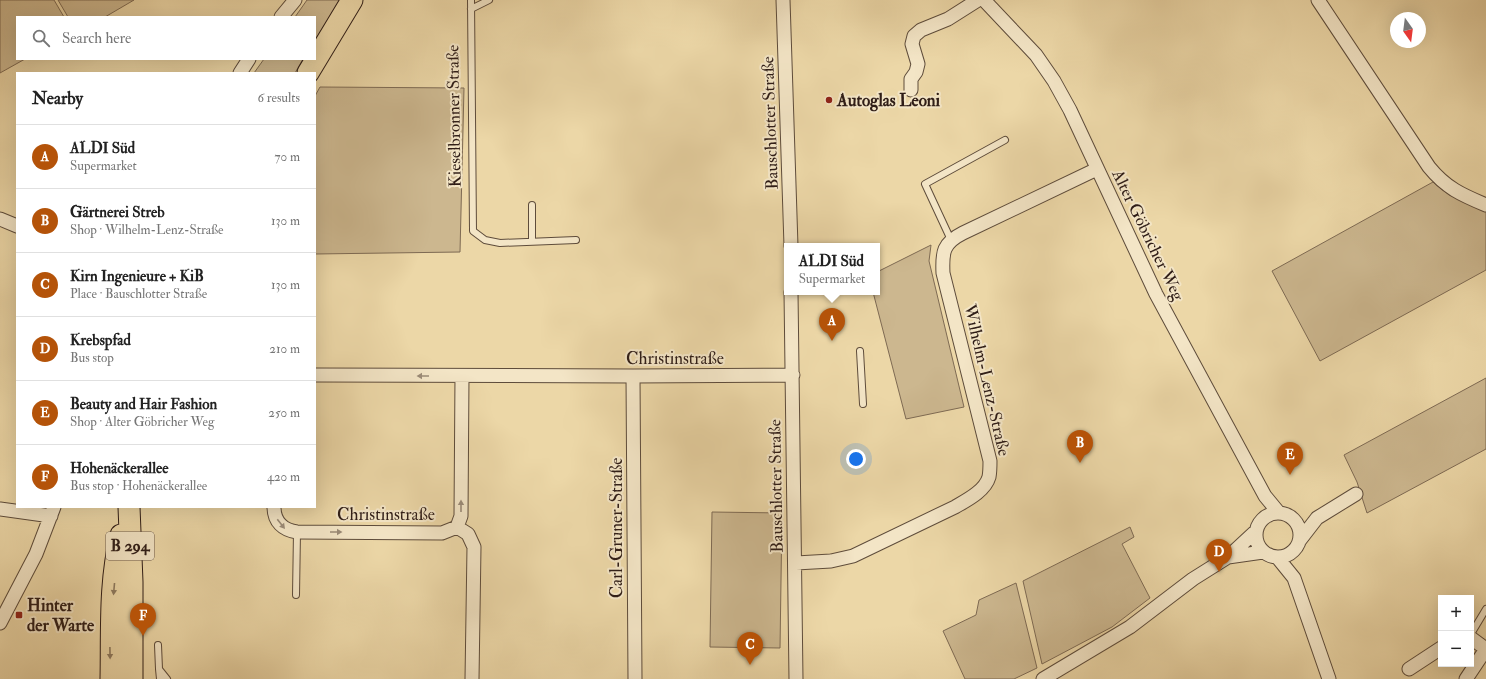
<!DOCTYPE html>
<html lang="en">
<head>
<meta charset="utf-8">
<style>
  :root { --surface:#fff; --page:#f6f6f6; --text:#222; --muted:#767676; --line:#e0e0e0; --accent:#b45309 }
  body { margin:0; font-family:"IM FELL Double Pica",serif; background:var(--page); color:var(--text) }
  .controls { position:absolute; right:12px; bottom:12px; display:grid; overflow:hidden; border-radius:0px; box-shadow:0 4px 16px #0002 }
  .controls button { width:36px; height:36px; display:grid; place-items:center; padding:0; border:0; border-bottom:1px solid var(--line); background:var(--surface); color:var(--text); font:20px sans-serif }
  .compass { position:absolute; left:1390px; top:12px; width:36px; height:36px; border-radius:50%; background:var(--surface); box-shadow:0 4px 16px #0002; rotate:166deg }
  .you { position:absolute; left:856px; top:459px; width:14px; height:14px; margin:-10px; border:3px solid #fff; border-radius:50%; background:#1a73e8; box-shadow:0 0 0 6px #1a73e833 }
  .badge { display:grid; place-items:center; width:26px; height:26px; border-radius:50%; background:var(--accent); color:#fff; font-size:13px; font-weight:700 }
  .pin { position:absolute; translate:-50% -33px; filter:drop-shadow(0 1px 2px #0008) }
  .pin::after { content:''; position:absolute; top:21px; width:14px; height:12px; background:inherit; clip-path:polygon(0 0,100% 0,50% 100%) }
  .popup { position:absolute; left:784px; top:243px; width:96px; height:52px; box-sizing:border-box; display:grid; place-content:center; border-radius:0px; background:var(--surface); filter:drop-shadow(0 1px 3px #0005); font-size:13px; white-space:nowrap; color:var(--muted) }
  .popup b { font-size:15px; color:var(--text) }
  .popup::after { content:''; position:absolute; left:50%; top:100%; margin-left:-8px; border:8px solid transparent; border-top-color:var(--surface) }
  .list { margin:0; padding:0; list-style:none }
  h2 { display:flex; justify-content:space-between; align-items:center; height:52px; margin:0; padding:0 16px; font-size:17px }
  h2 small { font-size:13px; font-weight:400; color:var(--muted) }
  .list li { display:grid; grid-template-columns:26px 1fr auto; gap:12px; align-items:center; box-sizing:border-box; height:64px; padding:0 16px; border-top:1px solid var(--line) }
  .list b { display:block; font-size:15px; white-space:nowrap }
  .list p { margin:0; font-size:13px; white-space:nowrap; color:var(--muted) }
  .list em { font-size:13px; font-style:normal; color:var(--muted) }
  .icon { flex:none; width:22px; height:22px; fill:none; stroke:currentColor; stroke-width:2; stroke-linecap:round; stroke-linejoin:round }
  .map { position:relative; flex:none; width:1486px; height:679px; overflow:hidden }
  .search { position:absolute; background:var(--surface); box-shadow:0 4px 16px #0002; left:16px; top:16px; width:300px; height:44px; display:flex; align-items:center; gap:10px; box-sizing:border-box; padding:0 14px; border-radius:0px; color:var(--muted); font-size:15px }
  .panel { position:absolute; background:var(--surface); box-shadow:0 4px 16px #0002; left:16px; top:72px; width:300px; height:436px; border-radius:0px }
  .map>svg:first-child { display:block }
  .green { fill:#ccb78f; stroke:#7e6a53 }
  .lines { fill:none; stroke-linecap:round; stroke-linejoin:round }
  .service-casing { stroke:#5e4c3b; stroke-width:8 }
  .minor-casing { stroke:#5e4c3b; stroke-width:15 }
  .primary-casing { stroke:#2f1d17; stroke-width:23 }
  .service { stroke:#f3e5c6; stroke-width:6 }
  .minor { stroke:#f3e5c6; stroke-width:13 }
  .primary { stroke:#ecd7a7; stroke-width:21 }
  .oneway { fill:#9b8b77 }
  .oneway2 { fill:#8e7a5f }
  .poi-dot { fill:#8f2418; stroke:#f3e5c6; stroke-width:1.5 }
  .labels { text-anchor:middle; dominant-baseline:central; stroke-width:4; stroke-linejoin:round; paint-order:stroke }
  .shield { fill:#f3e5c6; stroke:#6a594c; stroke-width:1 }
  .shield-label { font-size:16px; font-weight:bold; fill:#2f1d17 }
  .poi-label { font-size:17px; font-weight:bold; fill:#2f1d17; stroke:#f3e5c6; text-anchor:start }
  .street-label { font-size:17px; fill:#2f1d17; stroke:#f3e5c6 }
</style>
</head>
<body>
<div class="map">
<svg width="1486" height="679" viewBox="0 0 1486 679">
  <rect width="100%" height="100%" fill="#ecd7a7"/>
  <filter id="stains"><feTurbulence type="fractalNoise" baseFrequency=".005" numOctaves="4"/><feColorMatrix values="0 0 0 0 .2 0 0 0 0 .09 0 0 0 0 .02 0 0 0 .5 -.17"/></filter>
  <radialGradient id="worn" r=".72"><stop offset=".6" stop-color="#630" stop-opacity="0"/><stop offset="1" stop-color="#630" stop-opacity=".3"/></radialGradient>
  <path class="green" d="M0 0H54L64 17H17V59H25L0 73Z
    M58 0H134L105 17H68Z
    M307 0H341L315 40V17H295Z
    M264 59H303L295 73H254Z
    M320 87 464 88 460 252 315 254V96Z
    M1433 182 1449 195 1486 210V270L1320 361 1272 271Z
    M931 245 929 261 964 407 906 419 873 292H877V272Z
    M1486 378V449L1367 513 1357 482 1344 455Z
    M712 512 782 513 780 648 710 647Z
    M1130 527 1134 537 1122 544 1150 598 1112 627 1042 664 1023 581Z
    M1016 583 1037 668 1014 679H965L943 631 976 615 979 600Z"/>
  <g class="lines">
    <g class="service-casing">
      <path id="service" d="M471 0 473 231 485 240 500 243 576 240
        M471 9 489 0
        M951 240 925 184 1005 140
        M532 241V205
        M860 351 863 404
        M296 595 297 532
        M1471 634 1486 609
        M158 645 159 669 167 679
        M159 669 160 679"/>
    </g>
    <g class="minor-casing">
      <path id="minor" d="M783 0 791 246
        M984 0 1036 55 1054 81 1070 110 1156 294 1265 496 1279 513
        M1318 0 1429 167C1446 188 1462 195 1486 205
        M281 17 295 0
        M240 73 249 59
        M911 90V79L916 72 918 64 912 44 914 36 921 30 948 19 978 0
        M0 219 17 226
        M791 292 796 679
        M315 375 633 376 793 375
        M633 376 635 679
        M274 507C274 522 283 530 297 532L442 533 457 527 461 516 462 376
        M0 509 51 516
        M1256 535a22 22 0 1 1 44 0a22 22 0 1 1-44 0Z
        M457 527 468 534 474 547 472 679
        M1300 540 1317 518 1356 494
        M1228 557 1263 552
        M1277 557 1294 578 1329 679
        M796 563 831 561 853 556 955 507C967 500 985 491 989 477 990 472 990 466 990 461L943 273C942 252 943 243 963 233L1097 169
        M0 623 36 554 54 507
        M1471 638 1486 649
        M1409 669 1441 648
        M1043 679 1130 627 1193 579 1228 557 1256 531
        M1466 679 1486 649"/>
    </g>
    <g class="primary-casing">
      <path id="primary" d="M308 73 352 0
        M129 507 132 582V679
        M111 679C112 632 109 582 121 535"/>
    </g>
    <use href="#service" class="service"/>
    <use href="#minor" class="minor"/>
    <use href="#primary" class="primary"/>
  </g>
  <defs><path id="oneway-solid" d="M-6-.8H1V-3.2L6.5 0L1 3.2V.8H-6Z"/></defs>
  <g class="oneway">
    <use href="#oneway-solid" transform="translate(423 376) rotate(-180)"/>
    <use href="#oneway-solid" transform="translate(461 506) rotate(-90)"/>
    <use href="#oneway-solid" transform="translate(281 524) rotate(52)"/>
    <use href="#oneway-solid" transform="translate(336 532)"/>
  </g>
  <g class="oneway2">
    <use href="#oneway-solid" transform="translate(114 589) rotate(95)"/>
    <use href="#oneway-solid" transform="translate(110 653) rotate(89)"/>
  </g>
  <g class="poi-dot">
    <circle cx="829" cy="100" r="4"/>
    <rect x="15" y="611" width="8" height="8" rx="2"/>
  </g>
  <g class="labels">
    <rect class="shield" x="106" y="532" width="48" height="28" rx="3"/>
    <g class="shield-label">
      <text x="130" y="546">B 294</text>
    </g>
    <g class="poi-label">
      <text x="837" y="100">Autoglas Leoni</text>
      <text x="27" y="605">Hinter<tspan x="27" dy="20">der Warte</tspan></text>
    </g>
    <g class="street-label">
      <text transform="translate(454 116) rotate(-91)">Kieselbronner Straße</text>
      <text transform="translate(770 123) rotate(-92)">Bauschlotter Straße</text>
      <text transform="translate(1148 235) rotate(64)">Alter Göbricher Weg</text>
      <text x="675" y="358">Christinstraße</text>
      <text transform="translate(987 380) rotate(77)">Wilhelm-Lenz-Straße</text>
      <text transform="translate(776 486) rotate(-91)">Bauschlotter Straße</text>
      <text x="386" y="514">Christinstraße</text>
      <text transform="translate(616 528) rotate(-90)">Carl-Gruner-Straße</text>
    </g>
  </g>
  <rect width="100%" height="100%" filter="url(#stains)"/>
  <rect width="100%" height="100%" fill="url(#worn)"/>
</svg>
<div class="controls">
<button>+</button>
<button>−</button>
</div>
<svg class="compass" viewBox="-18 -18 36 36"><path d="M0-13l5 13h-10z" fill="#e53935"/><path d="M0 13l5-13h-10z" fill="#767676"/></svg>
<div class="you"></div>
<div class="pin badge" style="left:832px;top:341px">A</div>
<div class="popup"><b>ALDI Süd</b>Supermarket</div>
<div class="pin badge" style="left:1080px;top:463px">B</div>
<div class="pin badge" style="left:750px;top:665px">C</div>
<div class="pin badge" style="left:1219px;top:572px">D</div>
<div class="pin badge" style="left:1290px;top:475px">E</div>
<div class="pin badge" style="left:143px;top:636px">F</div>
<div class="search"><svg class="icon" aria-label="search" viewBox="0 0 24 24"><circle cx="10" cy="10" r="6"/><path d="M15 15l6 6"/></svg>Search here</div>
<section class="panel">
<h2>Nearby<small>6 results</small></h2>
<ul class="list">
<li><span class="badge">A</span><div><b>ALDI Süd</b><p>Supermarket</p></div><em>70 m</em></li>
<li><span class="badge">B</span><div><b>Gärtnerei Streb</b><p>Shop · Wilhelm-Lenz-Straße</p></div><em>130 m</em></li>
<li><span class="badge">C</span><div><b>Kirn Ingenieure + KiB</b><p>Place · Bauschlotter Straße</p></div><em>130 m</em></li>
<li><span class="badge">D</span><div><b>Krebspfad</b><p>Bus stop</p></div><em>210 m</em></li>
<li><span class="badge">E</span><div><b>Beauty and Hair Fashion</b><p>Shop · Alter Göbricher Weg</p></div><em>250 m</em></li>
<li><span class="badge">F</span><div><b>Hohenäckerallee</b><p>Bus stop · Hohenäckerallee</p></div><em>420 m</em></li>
</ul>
</section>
</div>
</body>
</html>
